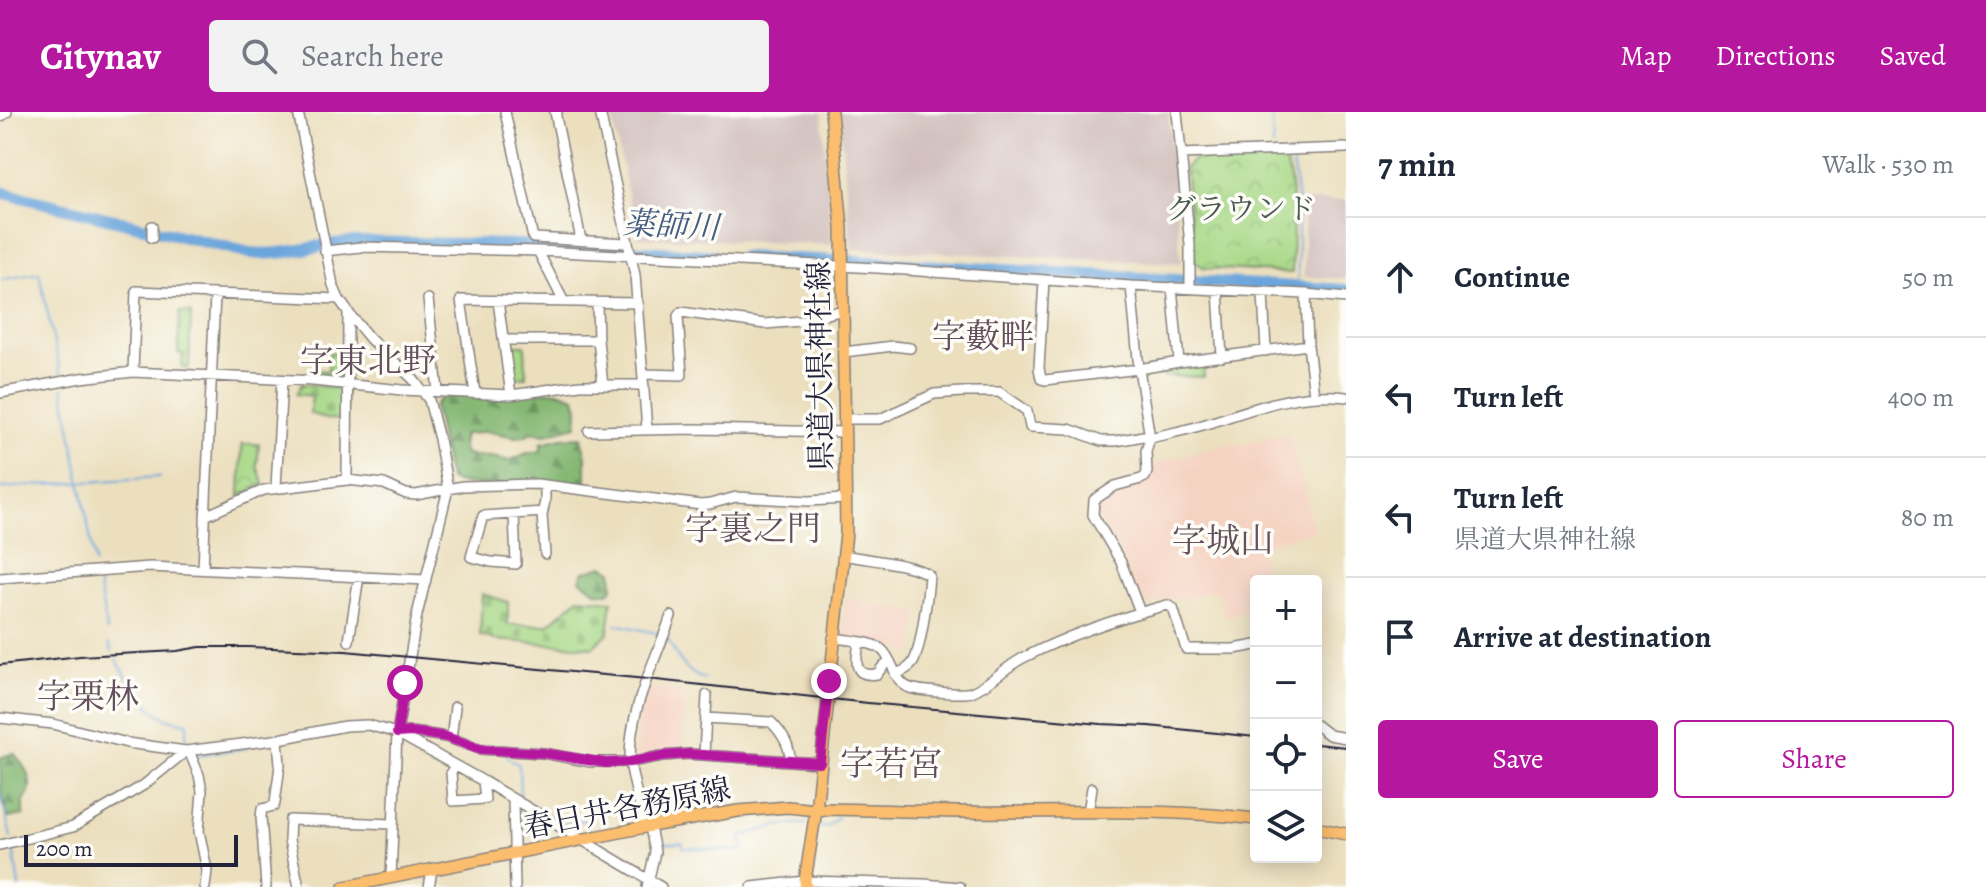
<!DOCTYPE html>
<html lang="en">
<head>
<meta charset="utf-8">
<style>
  :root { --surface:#fff; --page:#f2f2f3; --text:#1f2937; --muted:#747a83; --line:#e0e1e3; --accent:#b5179e }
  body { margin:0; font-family:Alegreya,"Noto Serif JP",serif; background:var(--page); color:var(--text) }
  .controls { position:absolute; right:24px; bottom:24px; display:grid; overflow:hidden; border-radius:8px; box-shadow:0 4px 20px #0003 }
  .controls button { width:72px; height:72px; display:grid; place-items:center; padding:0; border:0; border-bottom:2px solid var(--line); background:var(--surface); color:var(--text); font:40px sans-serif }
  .scale { position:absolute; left:24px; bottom:20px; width:214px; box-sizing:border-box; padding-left:8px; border:4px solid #22223b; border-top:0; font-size:22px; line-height:28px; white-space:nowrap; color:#22223b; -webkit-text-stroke:6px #fdfcf7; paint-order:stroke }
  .stop { position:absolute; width:24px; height:24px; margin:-18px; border:6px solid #b5179e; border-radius:50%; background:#fff }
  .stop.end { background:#b5179e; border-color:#fff; box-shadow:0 2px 8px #0008 }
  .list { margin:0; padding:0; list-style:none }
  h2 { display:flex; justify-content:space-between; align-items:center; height:104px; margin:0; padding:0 32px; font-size:34px }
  h2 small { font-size:26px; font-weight:400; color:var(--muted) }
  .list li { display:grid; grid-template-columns:52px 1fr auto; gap:24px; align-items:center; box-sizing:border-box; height:120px; padding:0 32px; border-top:2px solid var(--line) }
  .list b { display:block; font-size:30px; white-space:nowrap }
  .list p { margin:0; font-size:26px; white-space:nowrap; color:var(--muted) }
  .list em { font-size:26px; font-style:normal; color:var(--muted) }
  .actions { display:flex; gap:16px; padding:24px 32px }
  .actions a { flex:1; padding:18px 0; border:2px solid var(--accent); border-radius:8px; text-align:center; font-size:28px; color:var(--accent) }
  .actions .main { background:var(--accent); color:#fff }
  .icon { flex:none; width:44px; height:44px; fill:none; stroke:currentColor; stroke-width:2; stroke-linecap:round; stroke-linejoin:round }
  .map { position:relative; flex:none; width:1346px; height:775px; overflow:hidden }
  header { display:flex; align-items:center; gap:48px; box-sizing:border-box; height:112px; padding:0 40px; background:var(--accent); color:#fff }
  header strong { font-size:38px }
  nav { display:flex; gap:44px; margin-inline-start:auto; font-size:28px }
  .search { width:560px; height:72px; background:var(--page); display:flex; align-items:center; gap:20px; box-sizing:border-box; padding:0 28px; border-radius:8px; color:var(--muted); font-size:30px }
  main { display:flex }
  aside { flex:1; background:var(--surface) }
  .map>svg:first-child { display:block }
  .built { fill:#f5d3c2 }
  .industrial { fill:#d1c0bd }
  .forest { fill:url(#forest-firs); stroke:#546d57; stroke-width:2 }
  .cemetery { fill:url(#cemetery-stones); stroke:#647d60; stroke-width:2 }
  .park { fill:url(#park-crowns); stroke:#647d60; stroke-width:2 }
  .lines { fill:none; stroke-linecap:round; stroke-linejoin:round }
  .stream { stroke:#6ba5db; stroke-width:2 }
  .river { stroke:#6ba5db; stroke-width:12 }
  .minor-casing { stroke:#86807c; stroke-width:12 }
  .major-casing { stroke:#86807c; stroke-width:14 }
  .minor { stroke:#fff; stroke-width:9 }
  .major { stroke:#fbbd6e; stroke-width:11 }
  .rail { stroke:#22223b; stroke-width:2 }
  .route { stroke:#b5179e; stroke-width:10 }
  .labels { text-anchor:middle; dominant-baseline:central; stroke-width:7; stroke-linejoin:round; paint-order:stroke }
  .park-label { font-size:30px; fill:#4a5952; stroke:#fdfcf7 }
  .street-label { font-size:30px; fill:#22223b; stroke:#fdfcf7 }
  .water-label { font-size:32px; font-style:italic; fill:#435d83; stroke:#fdfcf7 }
  .quarter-label { font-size:34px; fill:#644f5c; stroke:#fdfcf7 }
</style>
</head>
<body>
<header>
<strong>Citynav</strong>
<div class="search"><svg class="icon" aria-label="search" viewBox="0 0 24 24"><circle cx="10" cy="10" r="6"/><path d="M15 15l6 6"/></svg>Search here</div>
<nav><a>Map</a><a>Directions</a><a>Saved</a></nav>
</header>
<main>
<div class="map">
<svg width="1346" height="775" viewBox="0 0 1346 775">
  <defs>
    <pattern id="forest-firs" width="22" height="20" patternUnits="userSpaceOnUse" patternTransform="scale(2)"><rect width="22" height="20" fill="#85b873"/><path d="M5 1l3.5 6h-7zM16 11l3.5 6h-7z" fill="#6c9560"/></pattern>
    <pattern id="cemetery-stones" width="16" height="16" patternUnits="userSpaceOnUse" patternTransform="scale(2)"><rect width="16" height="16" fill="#a7d886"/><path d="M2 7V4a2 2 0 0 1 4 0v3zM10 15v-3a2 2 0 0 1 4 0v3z" fill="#8fb975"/></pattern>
    <pattern id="park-crowns" width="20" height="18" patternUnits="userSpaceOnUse" patternTransform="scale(2)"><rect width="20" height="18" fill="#a7d886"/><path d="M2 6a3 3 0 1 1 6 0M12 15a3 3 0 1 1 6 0" fill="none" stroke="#8fb975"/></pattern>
  </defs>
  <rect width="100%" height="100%" fill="#fdfcf7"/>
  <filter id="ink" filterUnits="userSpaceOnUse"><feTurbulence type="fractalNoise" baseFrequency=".0125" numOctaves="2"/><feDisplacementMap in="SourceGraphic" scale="16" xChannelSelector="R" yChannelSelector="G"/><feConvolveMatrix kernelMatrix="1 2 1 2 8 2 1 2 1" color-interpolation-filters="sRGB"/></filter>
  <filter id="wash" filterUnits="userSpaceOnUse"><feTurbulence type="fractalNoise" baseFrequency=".006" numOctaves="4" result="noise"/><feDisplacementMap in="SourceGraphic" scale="32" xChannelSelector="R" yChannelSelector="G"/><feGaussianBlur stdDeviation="1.8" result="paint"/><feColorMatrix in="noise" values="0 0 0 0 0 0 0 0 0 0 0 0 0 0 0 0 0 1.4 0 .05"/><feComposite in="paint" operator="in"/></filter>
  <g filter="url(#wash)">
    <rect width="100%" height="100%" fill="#ebdfbe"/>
    <path class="built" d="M1283 322 1289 323 1315 419 1258 434 1266 460V469H1256V495L1226 505 1216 477 1185 487 1167 488 1142 495 1119 437 1097 403 1096 391 1101 387 1118 378 1147 369 1152 361V354L1158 351 1232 331 1237 334Z
      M846 485 880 492 882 495 919 500 912 541 895 536 894 541 884 534 842 524Z
      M648 576 684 580 682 639 636 645 638 608Z"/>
    <path class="industrial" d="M611 0H822L832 133 637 125Z
      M839 0H1168L1181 151 852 137Z
      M1346 88V167L1304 165V89Z"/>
    <path class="forest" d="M558 279 575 285 578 297 577 314 546 322 531 320 525 324 515 325 485 319 474 322H464L462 332 465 343C482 346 493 343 509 349L527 341 541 339V331L562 326 582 325 586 345V375L465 372 449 368 434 294 444 283Z
      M603 454 612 459 613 477 609 481 597 480 580 468 583 460Z
      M14 641C25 655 38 672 24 688V703L8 706 1 680 0 646Z"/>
    <path class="cemetery" d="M302 272 346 277 345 308 325 307 310 301 312 284 296 282Z
      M482 482 508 490V513H548L579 486 612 489 608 521 593 535 495 528 480 523Z"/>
    <path class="park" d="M1282 45C1297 60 1292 137 1292 161L1204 156 1195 149 1185 56 1194 47Z
      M180 200 191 201 189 255 185 257 182 254 183 242 178 241Z
      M509 233H525L526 265H512Z
      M329 241 341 242V268L315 266 305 262 311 258 328 259Z
      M1203 250 1204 265 1163 264V254Z
      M242 332H259L257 354 264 372 240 384Z"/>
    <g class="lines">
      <path class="stream" d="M1272 0 1273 35
        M1295 42 1293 55 1298 90V174
        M0 168 39 161 61 263
        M63 276 95 452
        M0 376 160 365
        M97 464 107 519
        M616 512 660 522
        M668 527C675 542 688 565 706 567
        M109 532 112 539
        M116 547C134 576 149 609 188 611L186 622 189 633
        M508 641V646L519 653 520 685
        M198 643 248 636
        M0 680 11 725
        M518 707V697
        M519 709 544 711
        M564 710 584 708 587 712 588 720
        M818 715H827L838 705
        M658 732 682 731 684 736C704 735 724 741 744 738L741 724C764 718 783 710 807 712
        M13 735 19 775
        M519 755 520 775"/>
      <path class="river" d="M0 80 250 141C288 145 322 130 359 130L570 134 715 144
        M742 145 870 150 1346 178"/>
    </g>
  </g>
  <g filter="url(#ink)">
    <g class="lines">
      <g class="minor-casing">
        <path id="minor" d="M298 0 333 173 339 187 351 204 370 227 413 267 429 288 439 327 448 377 417 503 397 621 391 765
          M505 0 533 126
          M557 0H555L581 128
          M600 0 635 163 647 318
          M1177 0 1190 133V176
          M0 5 7 0
          M1181 42 1346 36
          M152 114V126
          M534 126 627 131
          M325 139 361 135 540 139 877 156 1131 174 1306 182 1346 186
          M538 139 564 190
          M1044 168 1039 256 1041 267 1045 268 1139 257 1131 174
          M1172 175 1179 250
          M1218 179 1222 245
          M1263 181 1266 239
          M1306 182 1308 233 1314 283
          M428 187 438 279
          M498 189 511 283
          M503 228H598
          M844 240 893 234 910 236
          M133 260 136 179 339 187
          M643 262 682 263 678 204 681 200 765 212 801 209 843 198
          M603 273H644
          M0 281 81 266 133 260 313 269 402 278 511 283 580 273H603L598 228 597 191
          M475 281 461 188 638 191
          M845 307H880L934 282 962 280H999L1027 299 1030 315 1069 317 1101 329H1116L1143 324 1150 326C1166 322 1183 319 1199 314 1247 300 1295 278 1346 285
          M589 319 695 317 845 320
          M347 368 348 200
          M276 375 282 268
          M514 402 516 452 491 450 471 445 483 404 543 400
          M205 404 264 378 347 368 384 372 406 382 416 383 463 374 537 372 701 393 710 392 736 385 809 389 845 387
          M545 442 542 403 545 389V373
          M843 443C863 447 915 452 929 463 928 480 921 541 912 552 908 557 901 560 895 562
          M203 457 215 183
          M0 466 150 455 426 468
          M1140 500 1121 450 1093 403 1094 388 1115 374 1141 367 1145 365 1147 360 1146 339 1150 326 1139 257 1179 250 1308 233
          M833 526C847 528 870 529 881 537 894 547 893 570 910 576 918 579 963 583 971 580 990 573 1005 555 1023 546 1068 523 1118 506 1167 493L1173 496 1186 537H1234L1256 533
          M349 529 359 464
          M859 531C856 548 852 566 877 562L884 553 890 550
          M0 606 53 612 127 631 186 639 274 628 345 614 368 613 397 621 483 669 661 775
          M706 606 771 610C781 620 790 634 790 648
          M1316 613 1329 623 1346 626
          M397 621 410 620 427 622 446 625 481 637 543 641 591 650H630L662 644 689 642 820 651
          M451 627 455 595
          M189 639 199 663 202 679 199 719 207 758 205 775
          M704 643 707 583
          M456 654 451 660 453 689 485 687 483 669
          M513 687 515 775
          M1088 700 1092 676
          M645 715C641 696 631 665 630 647 630 594 654 553 671 504
          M0 733 73 715 144 673 186 639
          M266 775 261 704 262 697 274 694 275 691 280 653 278 627
          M299 775 289 728 290 708 393 712
          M429 775 432 758
          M647 775 655 740 650 715
          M752 775 805 769 924 772 960 775"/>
      </g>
      <g class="major-casing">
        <path id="major" d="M1316 716 1346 722
          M344 775 645 715 738 699 788 695 816 698 827 697C888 698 950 701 1011 700 1092 700 1175 697 1256 707
          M806 775 805 769 816 698 846 421 842 116 831 0"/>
      </g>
      <use href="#minor" class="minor"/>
      <use href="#major" class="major"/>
      <path class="rail" d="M0 553 80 544 177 539 200 535H248L345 539 647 567 868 591 1101 612 1149 614 1256 625
        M1316 632 1346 635"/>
    </g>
  </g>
  <g class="lines" filter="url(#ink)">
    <path class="route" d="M405 571 397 621 410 620 427 622 446 625 481 637 543 641 606 651 630 650 662 644 689 642 820 651 829 569"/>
  </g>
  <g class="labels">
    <g class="park-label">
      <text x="1241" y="97">グラウンド</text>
    </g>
    <g class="street-label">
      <text transform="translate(820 254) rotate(-91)">県道大県神社線</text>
      <text transform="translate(627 696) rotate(-11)">春日井各務原線</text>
    </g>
    <g class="water-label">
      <text transform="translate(671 113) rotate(3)">薬師川</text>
    </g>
    <g class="quarter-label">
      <text x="983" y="224">字藪畔</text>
      <text x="368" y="248">字東北野</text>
      <text x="753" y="416">字裏之門</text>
      <text x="1223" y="428">字城山</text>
      <text x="88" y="584">字栗林</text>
      <text x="891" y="651">字若宮</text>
    </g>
  </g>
</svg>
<div class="controls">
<button>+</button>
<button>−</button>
<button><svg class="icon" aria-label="locate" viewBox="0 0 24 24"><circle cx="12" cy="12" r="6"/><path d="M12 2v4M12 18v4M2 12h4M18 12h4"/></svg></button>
<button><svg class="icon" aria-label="layers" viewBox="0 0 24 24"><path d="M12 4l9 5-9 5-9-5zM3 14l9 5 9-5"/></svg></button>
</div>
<div class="scale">200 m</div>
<div class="stop" style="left:405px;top:571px"></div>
<div class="stop end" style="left:829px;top:569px"></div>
</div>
<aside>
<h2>7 min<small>Walk · 530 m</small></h2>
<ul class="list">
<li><svg class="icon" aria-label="ahead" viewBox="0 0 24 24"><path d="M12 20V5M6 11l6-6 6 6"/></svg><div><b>Continue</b></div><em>50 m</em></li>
<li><svg class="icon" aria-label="left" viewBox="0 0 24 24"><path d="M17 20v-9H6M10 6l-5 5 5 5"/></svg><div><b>Turn left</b></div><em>400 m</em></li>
<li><svg class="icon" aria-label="left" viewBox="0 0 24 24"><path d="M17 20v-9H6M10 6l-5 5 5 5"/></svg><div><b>Turn left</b><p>県道大県神社線</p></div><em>80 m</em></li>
<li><svg class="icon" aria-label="arrive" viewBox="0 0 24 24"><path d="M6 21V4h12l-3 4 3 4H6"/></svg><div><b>Arrive at destination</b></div></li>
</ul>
<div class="actions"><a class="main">Save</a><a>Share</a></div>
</aside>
</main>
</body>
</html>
